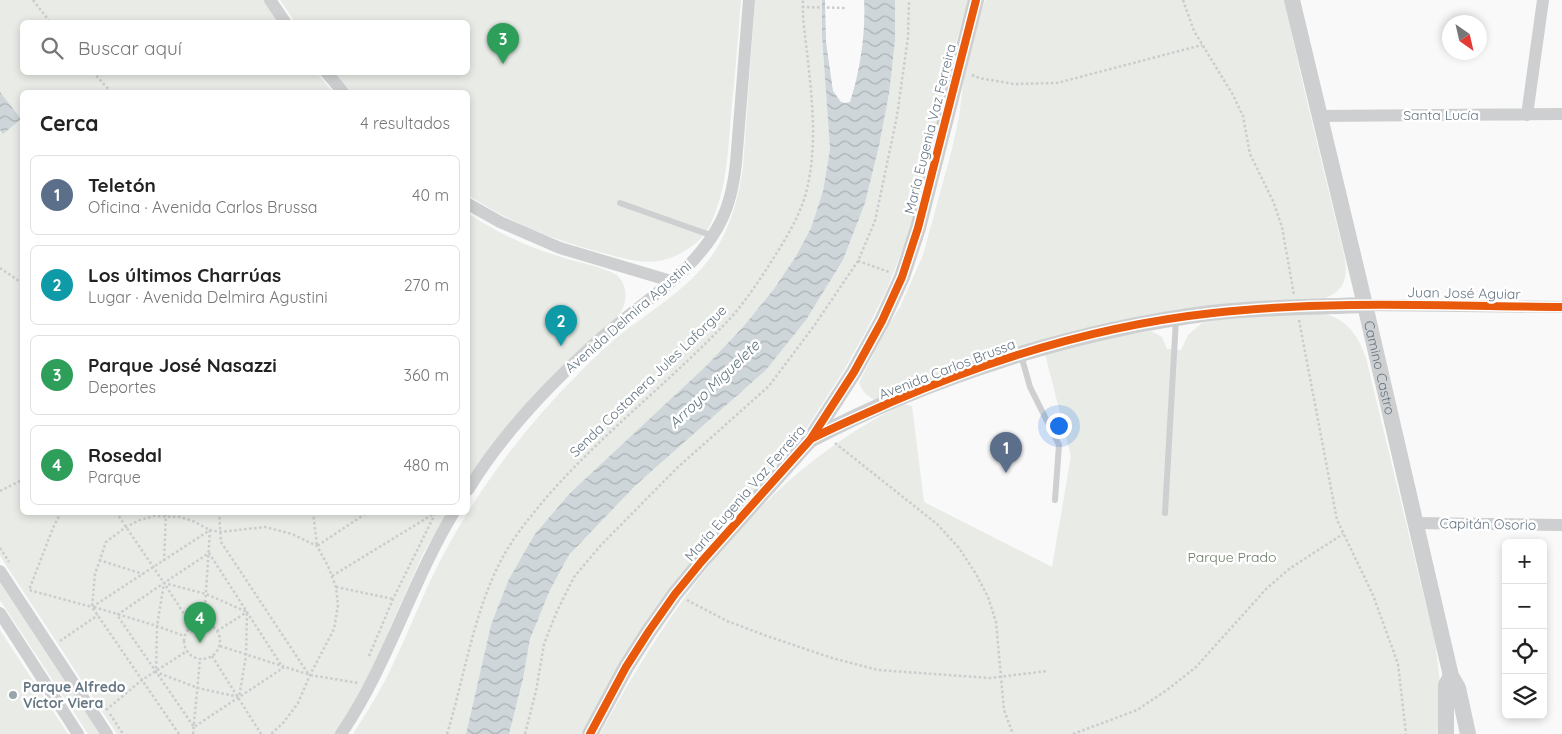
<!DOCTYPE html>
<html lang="es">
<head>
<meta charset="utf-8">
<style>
  :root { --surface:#fff; --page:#f6f6f6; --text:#222; --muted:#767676; --line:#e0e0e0; --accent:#111827 }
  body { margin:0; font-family:Quicksand,sans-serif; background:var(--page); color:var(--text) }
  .controls { position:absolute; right:15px; bottom:15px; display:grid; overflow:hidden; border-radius:8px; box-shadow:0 2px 8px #0003 }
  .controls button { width:45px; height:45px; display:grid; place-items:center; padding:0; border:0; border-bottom:1px solid var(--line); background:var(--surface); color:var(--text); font:25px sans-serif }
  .compass { position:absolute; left:1442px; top:15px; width:45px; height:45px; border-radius:50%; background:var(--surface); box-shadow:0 2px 8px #0003; rotate:146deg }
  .you { position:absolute; left:1058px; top:425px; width:18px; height:18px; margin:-12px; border:4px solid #fff; border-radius:50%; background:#1a73e8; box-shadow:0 0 0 8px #1a73e833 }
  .badge { display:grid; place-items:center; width:32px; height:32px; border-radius:50%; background:var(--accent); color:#fff; font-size:16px; font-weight:700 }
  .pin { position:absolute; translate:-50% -41px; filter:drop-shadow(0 1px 2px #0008) }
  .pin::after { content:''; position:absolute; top:26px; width:18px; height:15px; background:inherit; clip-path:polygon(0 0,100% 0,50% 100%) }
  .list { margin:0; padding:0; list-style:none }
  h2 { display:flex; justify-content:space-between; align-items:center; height:65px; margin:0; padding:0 20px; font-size:21px }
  h2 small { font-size:16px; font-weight:400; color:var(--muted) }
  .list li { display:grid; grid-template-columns:32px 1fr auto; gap:15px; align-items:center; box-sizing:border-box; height:80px; margin:0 10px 10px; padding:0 10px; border:1px solid var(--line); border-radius:8px }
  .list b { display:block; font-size:19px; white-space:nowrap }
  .list p { margin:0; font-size:16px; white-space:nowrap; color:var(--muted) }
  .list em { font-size:16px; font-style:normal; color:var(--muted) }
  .icon { flex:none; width:28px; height:28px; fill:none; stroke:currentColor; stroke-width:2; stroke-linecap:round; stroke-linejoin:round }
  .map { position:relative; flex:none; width:1562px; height:734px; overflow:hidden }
  .search { position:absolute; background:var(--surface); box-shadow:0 2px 8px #0003; left:20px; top:20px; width:450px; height:55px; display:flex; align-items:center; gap:12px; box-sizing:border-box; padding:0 18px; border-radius:8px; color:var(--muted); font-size:19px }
  .panel { position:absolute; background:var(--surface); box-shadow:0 2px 8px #0003; left:20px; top:90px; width:450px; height:425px; border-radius:8px }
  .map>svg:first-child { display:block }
  .green { fill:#e8ebe6 }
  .water { fill:url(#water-waves) }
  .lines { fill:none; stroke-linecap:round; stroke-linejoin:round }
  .path { stroke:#cbcccd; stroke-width:2.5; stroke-dasharray:2.5 2.5; stroke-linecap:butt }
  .service { stroke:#cecfd0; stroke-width:6 }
  .minor { stroke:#cecfd0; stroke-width:12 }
  .tertiary { stroke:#cecfd0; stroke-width:16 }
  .cycleway-casing { stroke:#fff; stroke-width:11 }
  .cycleway { stroke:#e8590c; stroke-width:8 }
  .poi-dot { fill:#99a4ac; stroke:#fff; stroke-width:2 }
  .labels { text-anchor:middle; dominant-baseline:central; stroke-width:5; stroke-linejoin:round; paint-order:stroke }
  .street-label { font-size:14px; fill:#657683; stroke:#fff }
  .park-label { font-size:14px; fill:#687a64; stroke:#fff }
  .poi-label { font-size:14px; font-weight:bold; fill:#657683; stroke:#fff; text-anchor:start }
  .water-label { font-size:15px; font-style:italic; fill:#60757c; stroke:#fff }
</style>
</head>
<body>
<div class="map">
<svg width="1562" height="734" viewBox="0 0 1562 734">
  <defs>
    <pattern id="water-waves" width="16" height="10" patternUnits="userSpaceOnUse" patternTransform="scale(1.25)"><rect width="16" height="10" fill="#ced6d9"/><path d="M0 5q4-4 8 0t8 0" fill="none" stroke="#abb2b5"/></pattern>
  </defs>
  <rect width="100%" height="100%" fill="#f9f9f9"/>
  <path class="green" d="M0 0H263L278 22H22V72L317 73 333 92H22V512L447 513 423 554 389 630 380 656 336 734H117L0 556Z
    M280 0H741C738 38 735 76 731 114 728 152 727 190 710 225 703 241 683 254 667 259 647 266 622 258 603 253 555 241 509 222 468 195V92H352L334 73 468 72V22H295Z
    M755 0H822V36L830 149 823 191 811 228 796 256 774 289 743 327 706 366 570 493 535 534 491 625 466 734H353C368 710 383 687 394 662 410 629 423 594 440 561 476 492 523 429 579 373 590 362 602 350 615 339 650 310 694 287 718 246 732 222 739 195 743 167Z
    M895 0H969L950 61 935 138 906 241 886 291 866 331 844 370 808 426 771 471 706 544 668 591 618 666 581 734H509L523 679 530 639 550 590 569 555 636 485 766 370 806 320 843 260 865 203 879 146 889 94 895 41Z
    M985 0H1284L1304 89 1345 259C1348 283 1342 292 1321 300L1178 312 879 402C869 398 863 393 859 383L884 333 900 307 923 255 952 149 959 117 964 78 975 31Z
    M468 213C495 232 526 246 558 256 571 261 611 268 619 277 630 291 626 307 616 319L468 482Z
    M1322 313C1347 319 1358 335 1366 358L1435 642 1442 698 1441 734H600C672 602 764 471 904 404L912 406 924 502 1052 567 1071 456 1045 354 1097 340 1151 331 1162 337 1167 349 1181 350 1188 335 1202 323 1229 318Z
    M0 580 101 734H88L0 600Z
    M0 630 68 734H0Z"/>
  <path class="water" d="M822 0H825L826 42 833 91 841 102 845 103 850 102C860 72 866 31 864 0H895V41L889 94 879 146 865 203 843 260 806 320 766 370 636 485 569 555 550 590 530 639 523 679 509 734H466L491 625 509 579 535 534 570 493 706 366 743 327 774 289 796 256 811 228 823 191 830 149 822 36Z
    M0 92 21 119 3 134 0 130Z"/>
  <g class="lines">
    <path class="path" d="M33 0 50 22
      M1183 0 1194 31 1233 95 1243 116 1250 154 1273 201 1282 227 1294 295
      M802 7 847 8
      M93 72 111 92
      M972 75 979 78 1014 84 1057 83 1202 45
      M858 261 889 272
      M0 268 22 283
      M1299 320 1337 520 1373 595 1398 664 1406 734
      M835 443 937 524 959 548 976 574 988 597 996 622 1004 710 1013 734
      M0 491 22 480
      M61 512 53 528 29 590 92 607 210 530 220 532 265 527 292 534 317 546 328 566 336 587 338 605 334 629 310 675 298 703 283 723 271 734
      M116 512 164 583 206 594 247 612 246 656 239 697 198 688 156 672 157 626 164 583 117 615 194 727 283 668 209 553 164 583 192 626
      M219 512 221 542 309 675
      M313 512 317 546 368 512
      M0 548 9 562
      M99 560 143 574
      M164 561 166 512
      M332 576 435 513
      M336 587 393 599
      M687 600 727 621 767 636 832 658 878 670 990 678 1047 671
      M94 607 157 626 184 636
      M184 641a18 18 0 1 1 36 0a18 18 0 1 1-36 0Z
      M217 631 247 612
      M60 641 98 615
      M220 646 310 675 358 683
      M212 656 261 734
      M369 656 393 599 436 512
      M106 710 142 680 187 651
      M110 714 123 734
      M179 734 92 607 95 574 106 542 126 527 140 520 154 516 180 517 193 521 210 530 204 622
      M193 734 200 659
      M447 734C467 669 476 592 516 536 573 456 654 397 722 327 741 308 757 284 771 262 785 240 799 218 806 193 818 146 812 99 807 52 805 35 802 17 803 0
      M525 734 536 691 544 644 557 611 574 577 601 545 677 468 769 386 814 326 858 261 875 221 897 116 908 37 909 0
      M1073 734 1137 710 1167 690 1196 667 1266 589 1289 569 1343 534"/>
    <path class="service" d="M620 203 713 236
      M1021 355 1030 387 1059 445 1055 500
      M1165 513 1176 319"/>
    <path class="minor" d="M270 0 285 22
      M326 72 343 92
      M1527 115 1543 0
      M1321 116 1562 114
      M468 204 500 222 560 248 671 281
      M1365 305 1562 307
      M468 490C500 437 545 389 591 347 634 306 694 276 721 221 730 203 734 182 736 163L749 0
      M1415 523 1562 525
      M0 571 107 734
      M0 613 78 734
      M341 734C388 665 411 583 454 512"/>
    <g class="tertiary">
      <path id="s1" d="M1292 0 1365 305 1451 676 1458 688 1468 734"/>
      <path d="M812 439C931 376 1076 330 1211 313 1262 307 1314 307 1365 305"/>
      <path d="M590 734 626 667 649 631 675 594 702 561 810 440 854 372 882 321 902 277 918 228 976 0"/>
      <path d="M1446 734V685L1451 676"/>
    </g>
    <g class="cycleway-casing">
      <path id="cycleway" d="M811 439C836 426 863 415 889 403 991 359 1102 325 1213 313 1328 300 1446 306 1562 307
        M590 734 626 667 649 631 675 594 702 561 810 440 854 372 882 321 902 277 918 228 976 0"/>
    </g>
    <use href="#cycleway" class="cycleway"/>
  </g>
  <circle class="poi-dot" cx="13" cy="695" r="5"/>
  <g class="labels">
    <g class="street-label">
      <text x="1441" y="115">Santa Lucía</text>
      <text transform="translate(930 129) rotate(-76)">María Eugenia Vaz Ferreira</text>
      <text transform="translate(1464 293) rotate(1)">Juan José Aguiar</text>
      <text transform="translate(628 317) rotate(-41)">Avenida Delmira Agustini</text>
      <text stroke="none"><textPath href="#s1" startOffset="378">Camino Castro</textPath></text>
      <text transform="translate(947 369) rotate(-21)">Avenida Carlos Brussa</text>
      <text transform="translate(648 381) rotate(-44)">Senda Costanera Jules Laforgue</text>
      <text transform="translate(745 493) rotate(-49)">María Eugenia Vaz Ferreira</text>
      <text transform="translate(1488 524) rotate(1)">Capitán Osorio</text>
    </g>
    <g class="park-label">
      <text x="1232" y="557">Parque Prado</text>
    </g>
    <g class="poi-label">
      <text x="23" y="687">Parque Alfredo<tspan x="23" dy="16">Víctor Viera</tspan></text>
    </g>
    <g class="water-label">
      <text transform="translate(714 384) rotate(-44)">Arroyo Miguelete</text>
    </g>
  </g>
</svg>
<div class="controls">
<button>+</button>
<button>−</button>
<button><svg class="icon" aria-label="locate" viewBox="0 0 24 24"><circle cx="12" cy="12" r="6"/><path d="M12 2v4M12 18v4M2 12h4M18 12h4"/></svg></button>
<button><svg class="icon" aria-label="layers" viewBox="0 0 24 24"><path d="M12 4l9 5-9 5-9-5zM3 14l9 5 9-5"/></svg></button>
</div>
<svg class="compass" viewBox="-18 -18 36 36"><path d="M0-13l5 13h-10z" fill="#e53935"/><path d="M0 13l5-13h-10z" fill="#767676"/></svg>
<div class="you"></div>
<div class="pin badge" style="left:1006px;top:473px;background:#5c6f8a">1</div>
<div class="pin badge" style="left:561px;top:346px;background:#0f9aa8">2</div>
<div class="pin badge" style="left:503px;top:64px;background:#2e9e5b">3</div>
<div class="pin badge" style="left:200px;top:643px;background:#2e9e5b">4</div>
<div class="search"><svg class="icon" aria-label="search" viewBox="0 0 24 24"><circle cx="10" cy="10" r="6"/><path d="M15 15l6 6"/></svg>Buscar aquí</div>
<section class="panel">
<h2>Cerca<small>4 resultados</small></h2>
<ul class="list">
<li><span class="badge" style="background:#5c6f8a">1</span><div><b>Teletón</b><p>Oficina · Avenida Carlos Brussa</p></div><em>40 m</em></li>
<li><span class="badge" style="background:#0f9aa8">2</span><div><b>Los últimos Charrúas</b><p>Lugar · Avenida Delmira Agustini</p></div><em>270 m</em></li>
<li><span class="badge" style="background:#2e9e5b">3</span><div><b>Parque José Nasazzi</b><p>Deportes</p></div><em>360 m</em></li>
<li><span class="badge" style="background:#2e9e5b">4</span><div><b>Rosedal</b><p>Parque</p></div><em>480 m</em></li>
</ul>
</section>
</div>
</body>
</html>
